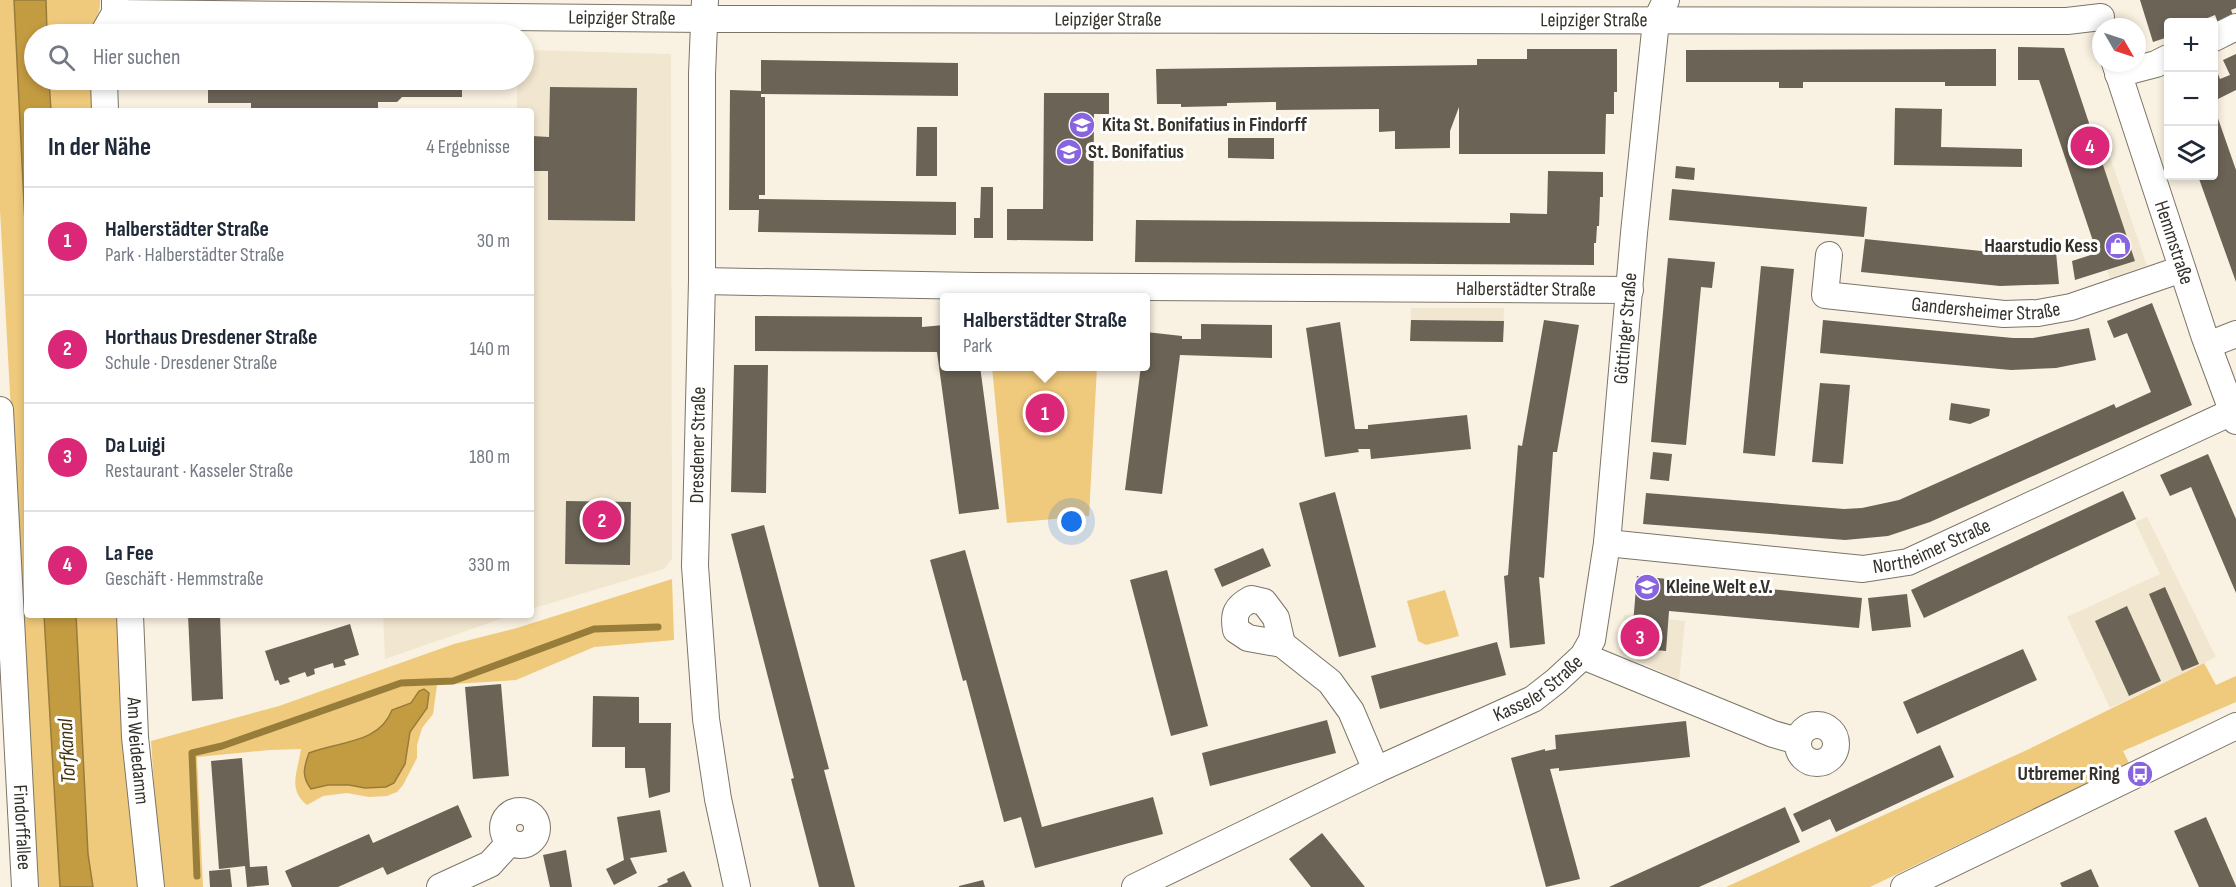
<!DOCTYPE html>
<html lang="de">
<head>
<meta charset="utf-8">
<style>
  :root { --surface:#fff; --page:#f6f6f7; --text:#1f2937; --muted:#747a83; --line:#e0e1e3; --accent:#db2777 }
  body { margin:0; font-family:"Sofia Sans Condensed",sans-serif; background:var(--page); color:var(--text) }
  .controls { position:absolute; right:18px; top:18px; display:grid; overflow:hidden; border-radius:6px; box-shadow:0 3px 9px #0003 }
  .controls button { width:54px; height:54px; display:grid; place-items:center; padding:0; border:0; border-bottom:2px solid var(--line); background:var(--surface); color:var(--text); font:30px sans-serif }
  .compass { position:absolute; left:2092px; top:18px; width:54px; height:54px; border-radius:50%; background:var(--surface); box-shadow:0 3px 9px #0003; rotate:129deg }
  .you { position:absolute; left:1072px; top:522px; width:21px; height:21px; margin:-15px; border:4px solid #fff; border-radius:50%; background:#1a73e8; box-shadow:0 0 0 9px #1a73e833 }
  .badge { display:grid; place-items:center; width:39px; height:39px; border-radius:50%; background:var(--accent); color:#fff; font-size:20px; font-weight:700 }
  .pin { position:absolute; translate:-50% -50%; border:3px solid #fff; box-shadow:0 2px 6px #0006 }
  .popup { position:absolute; left:940px; top:293px; width:210px; height:78px; box-sizing:border-box; display:grid; place-content:center; border-radius:6px; background:var(--surface); filter:drop-shadow(0 2px 4px #0005); font-size:20px; white-space:nowrap; color:var(--muted) }
  .popup b { font-size:22px; color:var(--text) }
  .popup::after { content:''; position:absolute; left:50%; top:100%; margin-left:-12px; border:12px solid transparent; border-top-color:var(--surface) }
  .list { margin:0; padding:0; list-style:none }
  h2 { display:flex; justify-content:space-between; align-items:center; height:78px; margin:0; padding:0 24px; font-size:26px }
  h2 small { font-size:20px; font-weight:400; color:var(--muted) }
  .list li { display:grid; grid-template-columns:39px 1fr auto; gap:18px; align-items:center; box-sizing:border-box; height:108px; padding:0 24px; border-top:2px solid var(--line) }
  .list b { display:block; font-size:22px; white-space:nowrap }
  .list p { margin:0; font-size:20px; white-space:nowrap; color:var(--muted) }
  .list em { font-size:20px; font-style:normal; color:var(--muted) }
  .icon { flex:none; width:33px; height:33px; fill:none; stroke:currentColor; stroke-width:2; stroke-linecap:round; stroke-linejoin:round }
  .map { position:relative; flex:none; width:2236px; height:887px; overflow:hidden }
  .search { position:absolute; background:var(--surface); box-shadow:0 3px 9px #0003; left:24px; top:24px; width:510px; height:66px; display:flex; align-items:center; gap:15px; box-sizing:border-box; padding:0 21px; border-radius:33px; color:var(--muted); font-size:22px }
  .panel { position:absolute; background:var(--surface); box-shadow:0 3px 9px #0003; left:24px; top:108px; width:510px; height:510px; border-radius:6px }
  .map>svg:first-child { display:block }
  .built { fill:#f1e6cf }
  .green { fill:#efc97c }
  .water { fill:#c39b41; stroke:#987c3a; stroke-width:1.5 }
  .lines { fill:none; stroke-linecap:round; stroke-linejoin:round }
  .stream { stroke:#987c3a; stroke-width:7 }
  .building { fill:#6b6456 }
  .minor-casing { stroke:#7c7567; stroke-width:28 }
  .minor { stroke:#fff; stroke-width:26 }
  .labels { text-anchor:middle; dominant-baseline:central; stroke-width:6; stroke-linejoin:round; paint-order:stroke }
  .street-label { font-size:20px; fill:#35322b; stroke:#fff }
  .poi-label { font-size:20px; font-weight:bold; fill:#35322b; stroke:#fff; text-anchor:start }
  .water-label { font-size:21px; font-style:italic; fill:#423109; stroke:#fff }
</style>
</head>
<body>
<div class="map">
<svg width="2236" height="887" viewBox="0 0 2236 887">
  <rect width="100%" height="100%" fill="#f9f1e1"/>
  <path class="built" d="M524 50 671 54 672 559 664 569 531 609V111H517V80H524Z
    M2099 125 2147 266 2110 279 2062 138Z
    M1411 308H1504L1503 342 1410 341Z
    M2147 517 2216 657 2110 708 2067 617 2160 574 2135 522Z
    M383 615H512L385 659Z
    M1624 615 1685 621 1679 680 1620 653Z"/>
  <path class="green" d="M0 0H14L27 264V615H44L60 887H37L0 210Z
    M46 0H100C101 16 92 21 93 34H47Z
    M49 80H95L96 111H51Z
    M992 367H1097L1089 516 1007 523Z
    M672 579 674 640 594 647 516 680 437 685 433 714 422 728 417 745V758L403 785 397 792 387 796 369 797 347 793 323 796 307 805C287 789 298 771 301 749L269 750 197 757 203 887H161L151 741 279 706 454 644 517 628Z
    M1445 590 1459 636 1426 645 1418 641 1407 601Z
    M76 615H121L144 887H93L88 854Z
    M2204 663 2216 685 2236 676V702L2123 751 2129 763 1870 887H1726L2027 750Z"/>
  <path class="water" d="M14 0H46L47 34H34V80H49L51 111H27V264Z
    M44 615H76L88 854 93 887H60Z
    M424 689 429 693 427 708 410 732 405 764 394 783 386 787 365 788 349 785H328L311 789C301 776 304 767 309 753 339 741 379 744 392 710L411 703 419 691Z"/>
  <g class="lines">
    <path class="stream" d="M197 876 192 753 222 746 401 683 453 681 594 629 658 627"/>
  </g>
  <path class="building" d="M2140 0H2236V8L2231 10 2233 15 2218 23 2215 15 2198 22H2168V37L2153 42Z
    M2018 47 2064 48 2135 261 2075 280 2072 261 2097 253 2039 80H2018Z
    M1527 49H1617V92H1614V114H1606L1605 154H1459V107L1450 131V148L1395 149V131L1379 132V109L1276 110V102L1227 103V106L1181 107V104H1157L1156 69 1477 65V59H1527Z
    M1996 49V86H1945V82H1803V88H1779V82H1686V50Z
    M2236 54V90L2214 101V64L2220 79 2230 75 2223 60Z
    M761 60 958 63V96L761 94V97H765V195H759V199L956 202V235L758 232 759 210H729L730 90 761 91Z
    M208 80H251L250 84H317V80H462V97H402L397 102H378V111H251V103H208Z
    M550 87 637 88 635 221 548 220V171H532V136L549 137Z
    M1044 93H1109V114H1094L1093 241 1007 240V209H1043Z
    M2214 107 2236 170V282L2198 176H2214Z
    M1895 108 1942 109 1941 147 2022 149V167L1894 165Z
    M917 127H937V176H916Z
    M1228 138H1274V159L1228 158Z
    M1676 166 1695 168 1694 180 1675 178Z
    M1548 171 1603 172V197H1600L1599 226H1597L1596 243H1594V265L1135 262 1136 220 1510 223V213L1547 214Z
    M981 187H993V238H974V218H980Z
    M1672 189 1867 207 1864 237 1669 220Z
    M1865 239 2020 255 2056 252 2059 284 2000 286 1861 272Z
    M1668 258 1715 262 1712 288 1701 287 1686 445 1651 442Z
    M1761 266 1794 269 1775 456 1743 453Z
    M2152 303 2192 405 1930 522 1888 536 1845 540 1643 524 1646 493 1844 509 1862 508 1899 500 2114 404 2116 408 2151 392 2127 333 2114 338 2107 321Z
    M755 316 922 317V327L944 325V366H980L999 509 959 514 937 352 755 351Z
    M1411 320 1504 321 1503 342 1410 341Z
    M1544 320 1579 325 1557 452H1553L1544 578 1539 577 1545 644 1510 648 1504 576 1508 575 1518 445 1522 446Z
    M1823 320 2013 338H2033L2089 328 2096 360 2056 368 2011 370 1820 353Z
    M1340 322 1355 429H1368V425L1467 415 1471 449 1371 459 1370 449H1358L1359 452 1325 457 1306 328Z
    M1201 324 1272 325V358L1180 355 1162 494 1125 490 1141 366H1146V332L1182 336V339H1201Z
    M734 365H768L766 493 731 492Z
    M1820 383 1850 385 1843 464 1812 462Z
    M1951 403 1990 409 1989 416 1970 424 1949 420Z
    M1653 452 1672 454 1669 481 1650 479Z
    M2208 454 2236 519V593L2191 487 2170 496 2160 475Z
    M2123 491 2136 519 1924 618 1911 590Z
    M1335 492 1376 647 1339 657 1299 503Z
    M566 501 631 502 630 565 565 564Z
    M764 525 829 769 824 770 855 887H819L791 779 794 778 731 534Z
    M1263 548 1271 566 1222 587 1214 569Z
    M965 550 1042 827 1153 797 1163 834 1035 868 1021 817 1004 822 966 680 963 681 930 560Z
    M1167 570 1208 726 1171 736 1130 580Z
    M1637 576 1862 598 1859 628 1669 611 1666 651 1631 648Z
    M2165 587 2199 664 2182 671 2149 594Z
    M1907 594 1911 627 1872 631 1868 598Z
    M2127 606 2161 681 2129 696 2095 621Z
    M188 615H220L223 699 192 701Z
    M350 624 359 655 344 660 346 665 334 668 333 663 314 669 315 674 307 677 305 672 288 678 290 682 280 685 278 680 275 681 265 651Z
    M1497 642 1506 675 1380 709 1371 676Z
    M2023 649 2037 680 1917 734 1903 702Z
    M501 684 509 776 473 779 465 687Z
    M593 696 639 697V723H671L670 792 649 798 645 768H625V747H592Z
    M1327 720 1336 753 1210 786 1202 753Z
    M1686 721 1690 757 1559 771V768L1550 769 1580 879 1546 887 1511 758 1545 749V751L1556 749 1555 735Z
    M1940 745 1954 777 1836 832 1830 819 1802 832 1793 814Z
    M242 758 250 867 267 866 269 885 247 887 245 866 219 869 211 761Z
    M458 805 472 837 387 875 383 867 338 887H292L285 871 369 834 373 843Z
    M1785 807 1800 842 1699 887H1609Z
    M660 810 667 852 630 858 637 873 614 885 606 869 624 860 617 817Z
    M2206 817 2236 886V887H2199L2174 831Z
    M1322 833 1365 887H1311L1289 859Z
    M566 850 572 887H550L543 855Z
    M230 869 232 887H210L209 871Z
    M2091 869 2099 887H2062L2060 883Z
    M684 871 692 887H657L668 882 667 879Z
    M983 880 985 887H959V886Z"/>
  <g class="lines">
    <g class="minor-casing">
      <g id="minor">
        <path d="M705 0 702 74V281L695 566 706 719 718 799 737 887"/>
        <path id="s1" d="M115 13 704 19 2067 21 2101 17"/>
        <path d="M103 34 115 13V0"/>
        <path d="M2214 38 2236 27"/>
        <path id="s2" d="M2115 63 2204 335 2236 421"/>
        <path d="M2118 74 2156 64 2168 58"/>
        <path d="M104 80 105 111"/>
        <path id="s3" d="M1829 255 1825 295 2004 314 2038 313 2071 307 2182 269"/>
        <path id="s4" d="M702 281 975 286 1630 290"/>
        <path d="M2208 345 2236 334"/>
        <path id="s5" d="M0 410 25 887"/>
        <path id="s6" d="M1607 543 1863 569 1908 562 2232 412"/>
        <path id="s7" d="M130 615 135 737 151 887"/>
        <path d="M1282 644 1276 618 1264 602 1251 599C1236 607 1233 614 1236 630L1248 638 1282 644 1330 682 1351 711 1376 770"/>
        <path d="M1583 656 1773 734 1798 741"/>
        <circle cx="1817" cy="744" r="19"/>
        <circle cx="520" cy="828" r="17"/>
        <path d="M440 887 490 864 510 842"/>
        <path id="s8" d="M1135 887 1376 770 1533 699 1556 681 1583 656 1592 640 1607 543 1634 233 1656 21 1666 0"/>
        <path d="M1904 887 2236 726"/>
      </g>
    </g>
    <use href="#minor" class="minor"/>
  </g>
  <defs>
    <g id="school-disc" transform="scale(1.35)"><circle r="9.5" fill="#8964df" stroke="#fff"/><path d="M0-5L7-2L0 1L-7-2ZM-4 1L0 2.5L4 1V4Q0 6-4 4Z" fill="#fff"/></g>
    <g id="shop-disc" transform="scale(1.35)"><circle r="9.5" fill="#8964df" stroke="#fff"/><path d="M-5-2.5h2.3a2.7 3.5 0 0 1 5.4 0H5L5.5 6h-11ZM-1.5-2.5h3a1.5 2.3 0 0 0-3 0Z" fill="#fff"/></g>
    <g id="bus-disc" transform="scale(1.35)"><circle r="9.5" fill="#8964df" stroke="#fff"/><path d="M-5-6H5V4H4V6H2V4H-2V6H-4V4H-5ZM-3.5-4V0h7V-4ZM-3.5 1.2v1.5H-2V1.2ZM2 1.2v1.5H3.5V1.2Z" fill="#fff"/></g>
  </defs>
  <g fill-rule="evenodd">
    <use href="#school-disc" x="1082" y="125"/>
    <use href="#school-disc" x="1069" y="152"/>
    <use href="#shop-disc" x="2118" y="246"/>
    <use href="#school-disc" x="1647" y="587"/>
    <use href="#bus-disc" x="2140" y="774"/>
  </g>
  <g class="labels">
    <g class="street-label">
      <text stroke="none"><textPath href="#s1" startOffset="507">Leipziger Straße</textPath></text>
      <text stroke="none"><textPath href="#s1" startOffset="993">Leipziger Straße</textPath></text>
      <text stroke="none"><textPath href="#s1" startOffset="1479">Leipziger Straße</textPath></text>
      <text stroke="none"><textPath href="#s2" startOffset="189">Hemmstraße</textPath></text>
      <text stroke="none"><textPath href="#s4" startOffset="824">Halberstädter Straße</textPath></text>
      <text stroke="none"><textPath href="#s3" startOffset="202">Gandersheimer Straße</textPath></text>
      <text stroke="none"><textPath href="#s8" startOffset="838">Göttinger Straße</textPath></text>
      <text transform="translate(698 445) rotate(-89)">Dresdener Straße</text>
      <text stroke="none"><textPath href="#s6" startOffset="330">Northeimer Straße</textPath></text>
      <text stroke="none"><textPath href="#s8" startOffset="450">Kasseler Straße</textPath></text>
      <text stroke="none"><textPath href="#s7" startOffset="136">Am Weidedamm</textPath></text>
      <text stroke="none"><textPath href="#s5" startOffset="418">Findorffallee</textPath></text>
    </g>
    <g class="poi-label">
      <text x="1102" y="125">Kita St. Bonifatius in Findorff</text>
      <text x="1088" y="152">St. Bonifatius</text>
      <text x="2098" y="246" text-anchor="end">Haarstudio Kess</text>
      <text x="1666" y="587">Kleine Welt e.V.</text>
      <text x="2120" y="774" text-anchor="end">Utbremer Ring</text>
    </g>
    <g class="water-label">
      <text transform="translate(67 751) rotate(-93)">Torfkanal</text>
    </g>
  </g>
</svg>
<div class="controls">
<button>+</button>
<button>−</button>
<button><svg class="icon" aria-label="layers" viewBox="0 0 24 24"><path d="M12 4l9 5-9 5-9-5zM3 14l9 5 9-5"/></svg></button>
</div>
<svg class="compass" viewBox="-18 -18 36 36"><path d="M0-13l5 13h-10z" fill="#e53935"/><path d="M0 13l5-13h-10z" fill="#747a83"/></svg>
<div class="you"></div>
<div class="pin badge" style="left:1045px;top:413px">1</div>
<div class="popup"><b>Halberstädter Straße</b>Park</div>
<div class="pin badge" style="left:602px;top:520px">2</div>
<div class="pin badge" style="left:1640px;top:637px">3</div>
<div class="pin badge" style="left:2090px;top:146px">4</div>
<div class="search"><svg class="icon" aria-label="search" viewBox="0 0 24 24"><circle cx="10" cy="10" r="6"/><path d="M15 15l6 6"/></svg>Hier suchen</div>
<section class="panel">
<h2>In der Nähe<small>4 Ergebnisse</small></h2>
<ul class="list">
<li><span class="badge">1</span><div><b>Halberstädter Straße</b><p>Park · Halberstädter Straße</p></div><em>30 m</em></li>
<li><span class="badge">2</span><div><b>Horthaus Dresdener Straße</b><p>Schule · Dresdener Straße</p></div><em>140 m</em></li>
<li><span class="badge">3</span><div><b>Da Luigi</b><p>Restaurant · Kasseler Straße</p></div><em>180 m</em></li>
<li><span class="badge">4</span><div><b>La Fee</b><p>Geschäft · Hemmstraße</p></div><em>330 m</em></li>
</ul>
</section>
</div>
</body>
</html>
